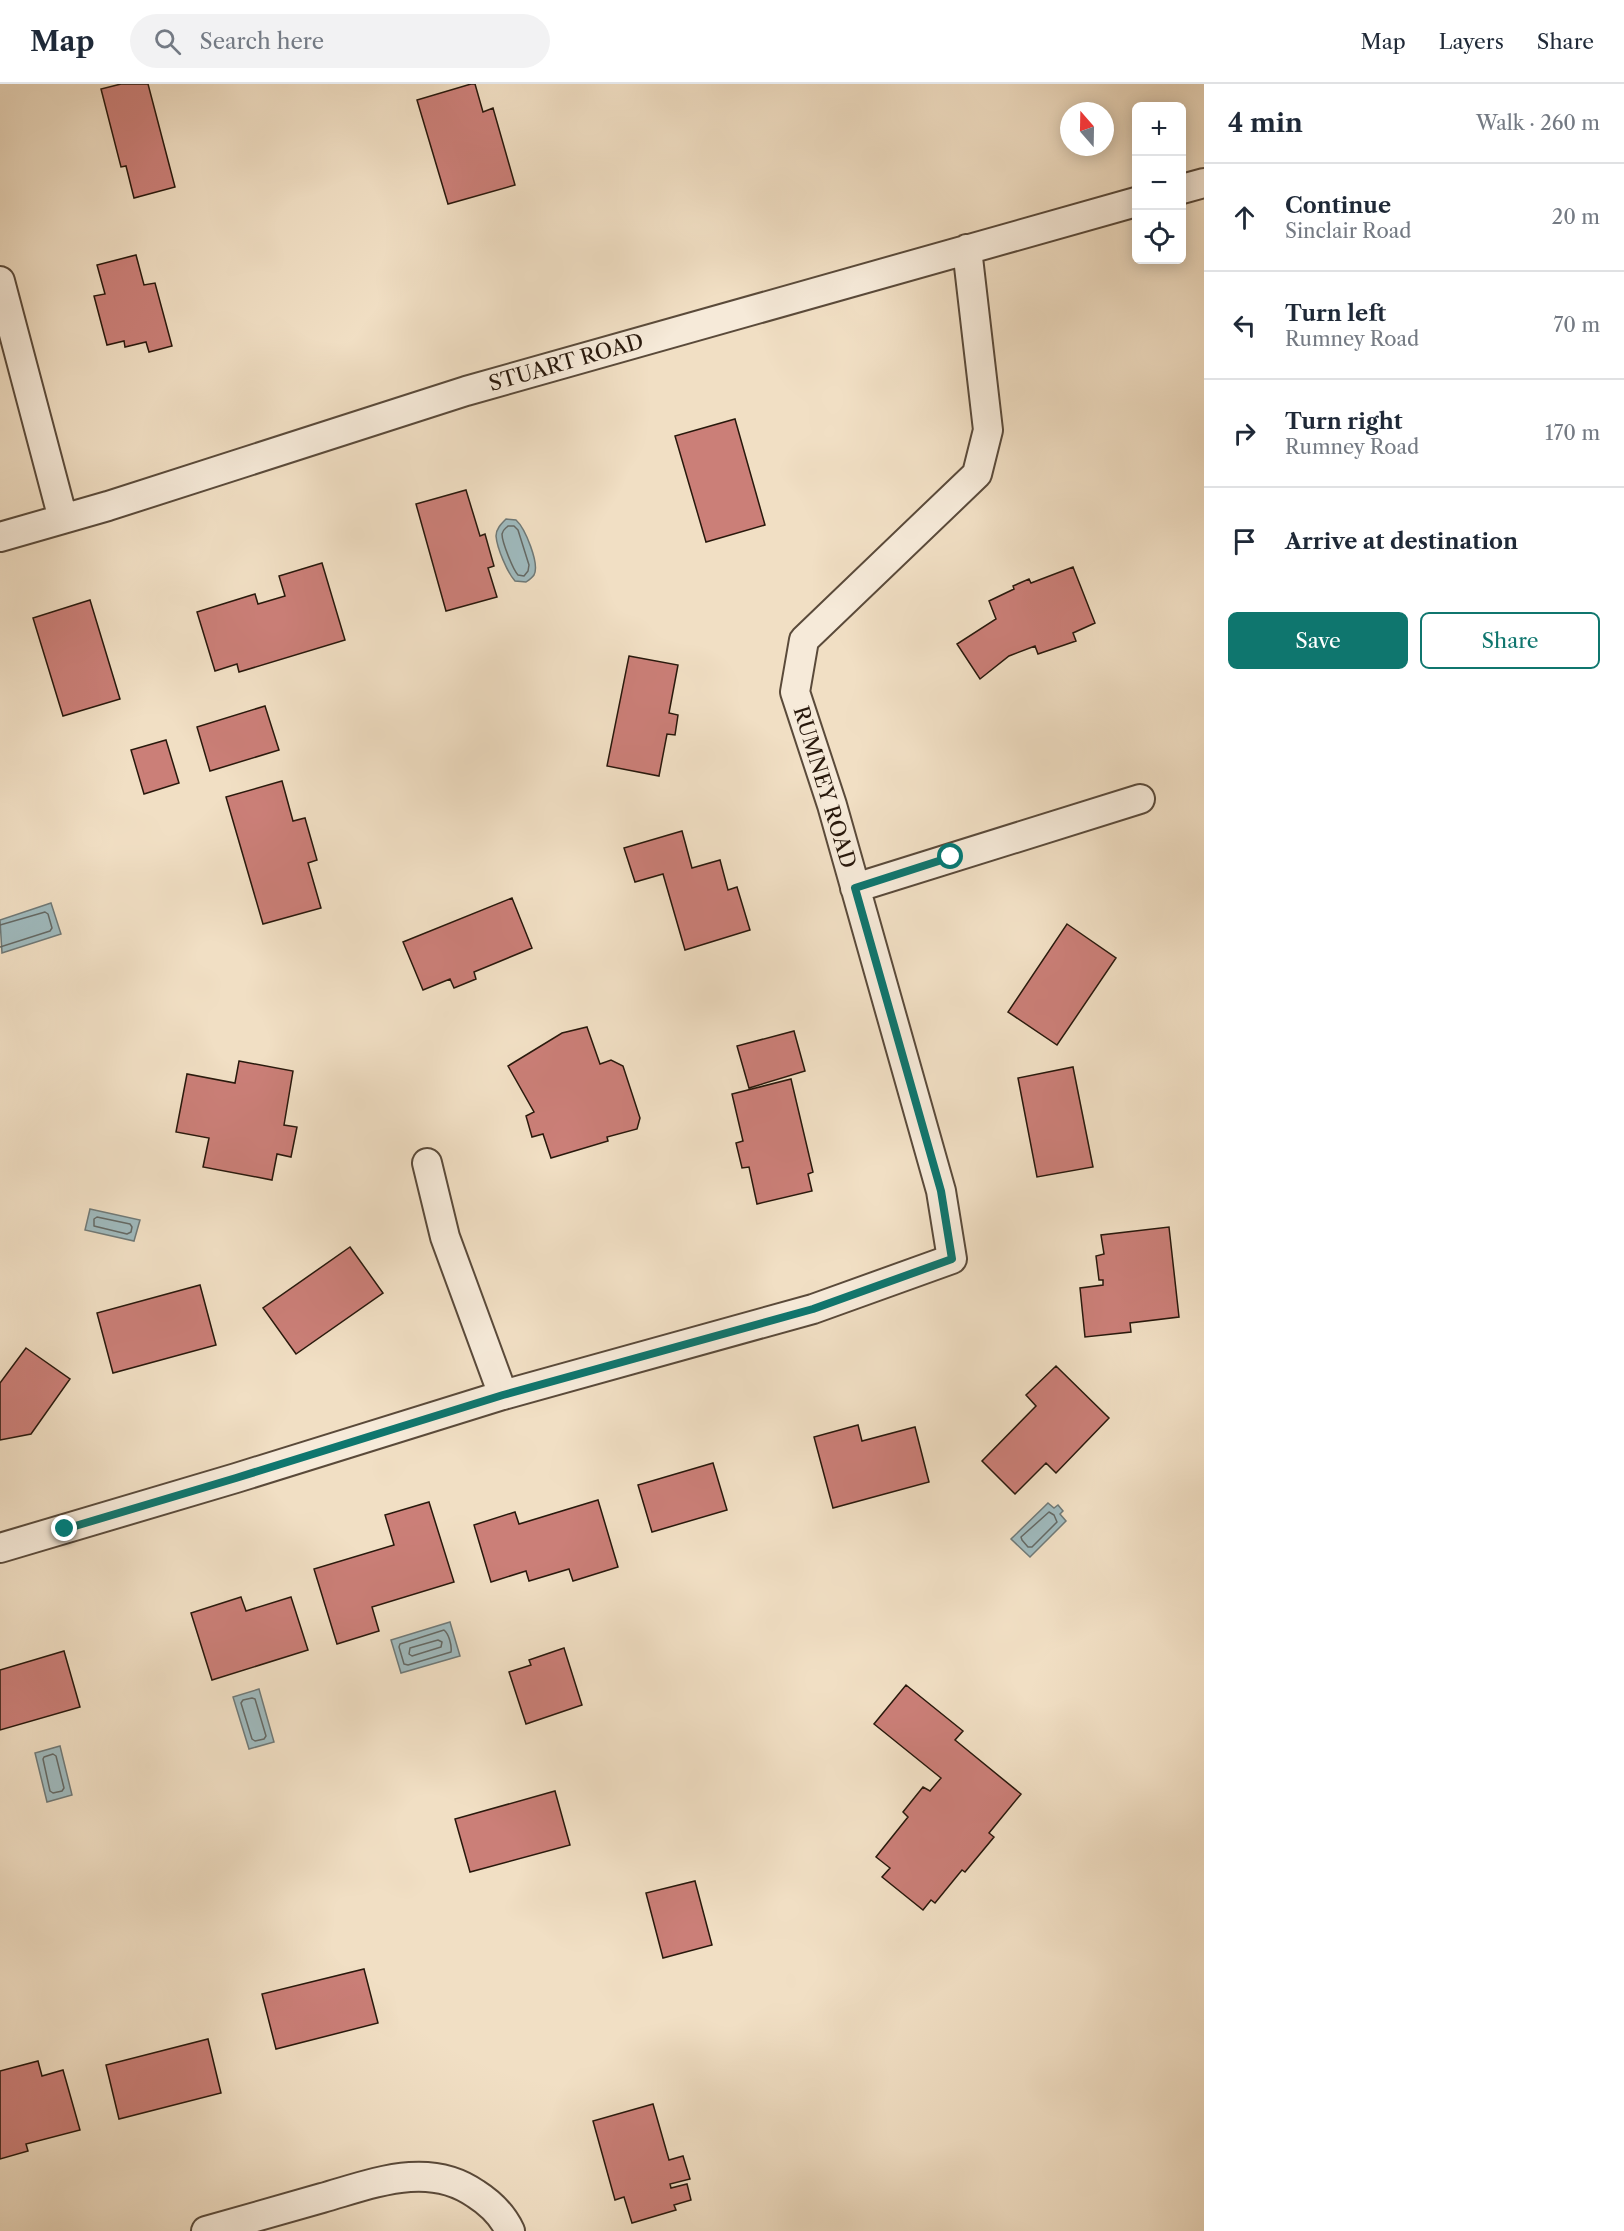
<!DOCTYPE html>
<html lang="en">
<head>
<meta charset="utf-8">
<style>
  :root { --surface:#fff; --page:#f2f2f3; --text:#1f2937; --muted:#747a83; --line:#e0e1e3; --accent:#0f766e }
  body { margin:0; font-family:"Libre Caslon Text",serif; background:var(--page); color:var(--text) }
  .controls { position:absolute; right:18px; top:18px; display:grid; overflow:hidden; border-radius:9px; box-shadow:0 3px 15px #0003 }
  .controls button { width:54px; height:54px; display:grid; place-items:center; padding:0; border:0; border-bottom:2px solid var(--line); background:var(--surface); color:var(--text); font:30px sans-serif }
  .compass { position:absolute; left:1060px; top:18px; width:54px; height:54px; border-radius:50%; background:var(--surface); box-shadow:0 3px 15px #0003; rotate:340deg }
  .stop { position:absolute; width:18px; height:18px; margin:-14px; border:4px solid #0f766e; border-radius:50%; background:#fff }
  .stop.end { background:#0f766e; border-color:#fff; box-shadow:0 2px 6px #0008 }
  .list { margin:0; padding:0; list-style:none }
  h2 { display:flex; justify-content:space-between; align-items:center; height:78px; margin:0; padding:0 24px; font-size:26px }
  h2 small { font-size:20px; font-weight:400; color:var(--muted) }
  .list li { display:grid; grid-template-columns:39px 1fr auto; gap:18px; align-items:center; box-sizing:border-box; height:108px; padding:0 24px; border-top:2px solid var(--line) }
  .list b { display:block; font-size:22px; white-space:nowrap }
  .list p { margin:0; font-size:20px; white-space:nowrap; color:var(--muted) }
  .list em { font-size:20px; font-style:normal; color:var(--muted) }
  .actions { display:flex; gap:12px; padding:18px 24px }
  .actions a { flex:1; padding:14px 0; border:2px solid var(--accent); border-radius:9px; text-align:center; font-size:21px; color:var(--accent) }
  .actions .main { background:var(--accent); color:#fff }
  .icon { flex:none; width:33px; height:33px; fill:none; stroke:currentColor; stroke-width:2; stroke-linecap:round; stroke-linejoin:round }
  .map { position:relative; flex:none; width:1204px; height:2147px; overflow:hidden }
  header { display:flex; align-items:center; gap:36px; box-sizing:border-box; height:84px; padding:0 30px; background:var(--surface); border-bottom:2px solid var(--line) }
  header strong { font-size:28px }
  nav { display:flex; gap:33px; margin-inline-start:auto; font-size:21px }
  .search { width:420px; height:54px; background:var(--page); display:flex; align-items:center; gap:15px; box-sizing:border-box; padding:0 21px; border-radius:33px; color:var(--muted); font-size:22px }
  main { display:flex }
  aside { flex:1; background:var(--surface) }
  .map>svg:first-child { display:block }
  .water { fill:#9fbabe; stroke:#6f7977; stroke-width:1.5 }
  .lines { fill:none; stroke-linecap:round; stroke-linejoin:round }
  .shore { stroke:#646965; stroke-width:1.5 }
  .building { fill:#cb7f78; stroke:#28180c; stroke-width:1.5 }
  .minor-casing { stroke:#5a4a3a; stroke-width:32 }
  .minor { stroke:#f6ead9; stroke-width:28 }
  .route { stroke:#0f766e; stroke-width:8 }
  .labels { text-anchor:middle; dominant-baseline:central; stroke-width:4.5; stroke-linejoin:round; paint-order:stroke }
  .street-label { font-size:21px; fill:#28180c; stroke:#f6ead9 }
</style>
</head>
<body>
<header>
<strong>Map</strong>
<div class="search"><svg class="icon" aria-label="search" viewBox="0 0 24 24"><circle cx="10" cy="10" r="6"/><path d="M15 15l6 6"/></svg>Search here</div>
<nav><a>Map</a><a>Layers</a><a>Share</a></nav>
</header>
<main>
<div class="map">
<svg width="1204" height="2147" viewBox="0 0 1204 2147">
  <rect width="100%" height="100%" fill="#f1dfc4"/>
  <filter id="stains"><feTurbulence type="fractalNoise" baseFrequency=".00333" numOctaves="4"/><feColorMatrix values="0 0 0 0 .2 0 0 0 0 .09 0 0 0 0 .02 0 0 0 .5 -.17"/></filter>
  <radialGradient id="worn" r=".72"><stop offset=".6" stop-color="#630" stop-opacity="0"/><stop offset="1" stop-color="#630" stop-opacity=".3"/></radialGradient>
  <path class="water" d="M506 435 516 436C525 444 540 480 534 491 532 494 529 496 526 498L515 497C507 488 497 464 496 452 496 445 501 440 506 435Z
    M51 819 61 850 2 869 0 836Z
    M90 1125 140 1136 134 1157 85 1146Z
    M1048 1419 1054 1424 1058 1421 1063 1427 1060 1430 1066 1437 1030 1473 1011 1455Z
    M450 1538 460 1572 401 1589 391 1556Z
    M259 1605 274 1658 249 1665 233 1613Z
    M60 1662 72 1711 47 1718 35 1669Z"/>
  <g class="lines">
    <path class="shore" d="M508 442H514L518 446 529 481 528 487 524 492 518 491C513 486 502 458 502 450 503 445 505 445 508 442Z
      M0 841 45 828 48 830 52 844 50 847 0 863
      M97 1133 130 1140 132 1143 131 1148 127 1150 94 1142V1135Z
      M1049 1428 1054 1431 1057 1438 1032 1463H1028L1022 1456 1021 1453Z
      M444 1546C449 1550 452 1562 451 1568L408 1581 404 1580 399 1563 400 1560Z
      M438 1556 442 1558 441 1563 412 1572 409 1570 410 1564Z
      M252 1614 255 1615 266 1652 264 1655 255 1657 252 1655 241 1619 243 1616Z
      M53 1670 56 1672 64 1704 62 1707 53 1709 50 1707 43 1675 44 1673Z"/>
  </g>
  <path class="building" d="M121 0H148L175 103 134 114 126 82 121 83 101 5Z
    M471 0H475L483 28 493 24 515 101 448 120 417 16Z
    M136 171 144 201 155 199 172 262 149 268 146 258 125 263 124 257 107 261 94 212 105 210 97 181Z
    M735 335 765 441 706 458 675 352Z
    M466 406 480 452 485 450 494 482 488 484 497 513 446 527 416 420Z
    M322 479 345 556 239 588 237 580 215 587 197 528 255 510 258 520 285 512 279 492Z
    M1073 483 1095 539 1073 549 1076 557 1038 570 1035 562 1009 572 980 595 957 560 996 535 989 517 1014 505 1013 502 1029 495 1031 499Z
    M90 516 120 615 63 632 33 534Z
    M629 572 678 581 669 629 678 631 675 651 667 650 659 692 607 682Z
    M265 622 279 666 210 687 197 643Z
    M166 656 179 699 144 710 131 666Z
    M282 697 293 737 305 734 317 776 308 779 321 824 263 840 226 713Z
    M682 747 692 784 720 776 728 806 737 803 750 846 685 866 663 790 635 798 624 764Z
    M512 814 532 864 474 888 476 895 454 904 450 895 423 906 403 858Z
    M1067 840 1116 874 1057 961 1008 928Z
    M587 943 600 980 611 976 623 982 640 1034 637 1045 607 1053 608 1057 551 1074 543 1050 532 1053 526 1032 534 1028 508 982 562 949Z
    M794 947 805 987 749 1004 737 962Z
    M239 977 293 987 284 1041 297 1043 291 1073 277 1070 272 1096 203 1083 209 1054 176 1048 187 990 235 999Z
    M1073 983 1093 1083 1037 1093 1018 994Z
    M791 995 813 1088 808 1090 812 1107 757 1120 749 1083 742 1084 736 1059 743 1057 732 1010Z
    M1169 1143 1179 1233 1130 1239 1131 1248 1085 1253 1080 1204 1103 1201V1196H1099L1096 1172 1104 1170 1101 1151Z
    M350 1163 383 1209 296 1270 263 1224Z
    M200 1201 216 1261 113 1289 97 1229Z
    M26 1264 70 1295 31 1350 0 1356V1299Z
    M1056 1282 1109 1334 1056 1389 1046 1379 1015 1410 982 1377 1036 1322 1026 1311Z
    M858 1341 862 1357 915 1343 929 1398 833 1424 814 1353Z
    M713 1379 727 1426 652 1448 638 1401Z
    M598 1416 618 1483 573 1497 569 1485 529 1497 526 1487 491 1498 474 1441 515 1428 519 1440Z
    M429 1418 454 1498 372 1523 379 1547 337 1560 314 1485 394 1461 385 1431Z
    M241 1513 246 1527 291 1513 308 1566 212 1596 191 1529Z
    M564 1564 582 1621 526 1640 509 1588 531 1581 529 1576Z
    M64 1567 80 1623 0 1646V1586Z
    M906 1601 963 1647 955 1656 1021 1710 989 1749 994 1753 965 1788 962 1786 935 1819 931 1816 923 1826 882 1793 890 1784 876 1773 908 1733 903 1728 923 1703 930 1707 941 1694 874 1640Z
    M555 1707 570 1761 470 1788 455 1735Z
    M695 1797 712 1861 663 1874 646 1809Z
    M364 1885 378 1939 276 1965 262 1910Z
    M208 1955 221 2009 119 2035 106 1981Z
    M38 1977 42 1992 63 1986 80 2046 26 2060 28 2067 0 2075V1987Z
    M653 2020 669 2076 683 2072 690 2095 670 2100 671 2104 687 2100 691 2116 674 2121 676 2126 632 2139 624 2113 615 2116 593 2037Z"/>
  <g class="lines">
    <g class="minor-casing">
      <path id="minor" d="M1182 105 1204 99
        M0 197 63 435
        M0 453 108 422 466 307 1136 118
        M855 804 1140 715
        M427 1079 445 1153 503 1311
        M0 1464 236 1394 503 1311 813 1225 952 1175 941 1107 832 721 795 608 804 556 977 390 988 346 967 165
        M206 2147C244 2136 283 2125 322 2114 372 2100 428 2076 476 2110 490 2119 503 2132 510 2147"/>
    </g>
    <use href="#minor" class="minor"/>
  </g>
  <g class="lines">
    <path class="route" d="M65 1445 236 1394 503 1311 813 1225 952 1175 941 1107 855 804 951 773"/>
  </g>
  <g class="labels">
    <g class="street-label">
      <text transform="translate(566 278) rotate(-16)">STUART ROAD</text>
      <text transform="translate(825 703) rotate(73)">RUMNEY ROAD</text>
    </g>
  </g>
  <rect width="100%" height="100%" filter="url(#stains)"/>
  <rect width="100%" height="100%" fill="url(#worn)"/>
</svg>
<div class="controls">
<button>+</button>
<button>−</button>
<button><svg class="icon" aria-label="locate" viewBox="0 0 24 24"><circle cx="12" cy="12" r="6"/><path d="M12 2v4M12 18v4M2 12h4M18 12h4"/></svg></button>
</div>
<svg class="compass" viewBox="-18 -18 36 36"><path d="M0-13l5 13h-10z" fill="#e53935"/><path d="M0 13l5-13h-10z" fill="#747a83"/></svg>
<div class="stop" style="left:951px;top:773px"></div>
<div class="stop end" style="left:65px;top:1445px"></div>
</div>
<aside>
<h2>4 min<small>Walk · 260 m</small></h2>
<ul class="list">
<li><svg class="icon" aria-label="ahead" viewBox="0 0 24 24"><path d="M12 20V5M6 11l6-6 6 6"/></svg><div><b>Continue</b><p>Sinclair Road</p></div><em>20 m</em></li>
<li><svg class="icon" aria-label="left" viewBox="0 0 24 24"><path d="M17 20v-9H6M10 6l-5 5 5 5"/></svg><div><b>Turn left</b><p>Rumney Road</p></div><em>70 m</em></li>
<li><svg class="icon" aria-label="right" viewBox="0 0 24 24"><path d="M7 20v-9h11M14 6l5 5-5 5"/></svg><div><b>Turn right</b><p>Rumney Road</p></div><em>170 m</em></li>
<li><svg class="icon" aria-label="arrive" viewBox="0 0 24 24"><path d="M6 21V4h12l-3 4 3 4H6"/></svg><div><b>Arrive at destination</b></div></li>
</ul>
<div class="actions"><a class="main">Save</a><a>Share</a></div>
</aside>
</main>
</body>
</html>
